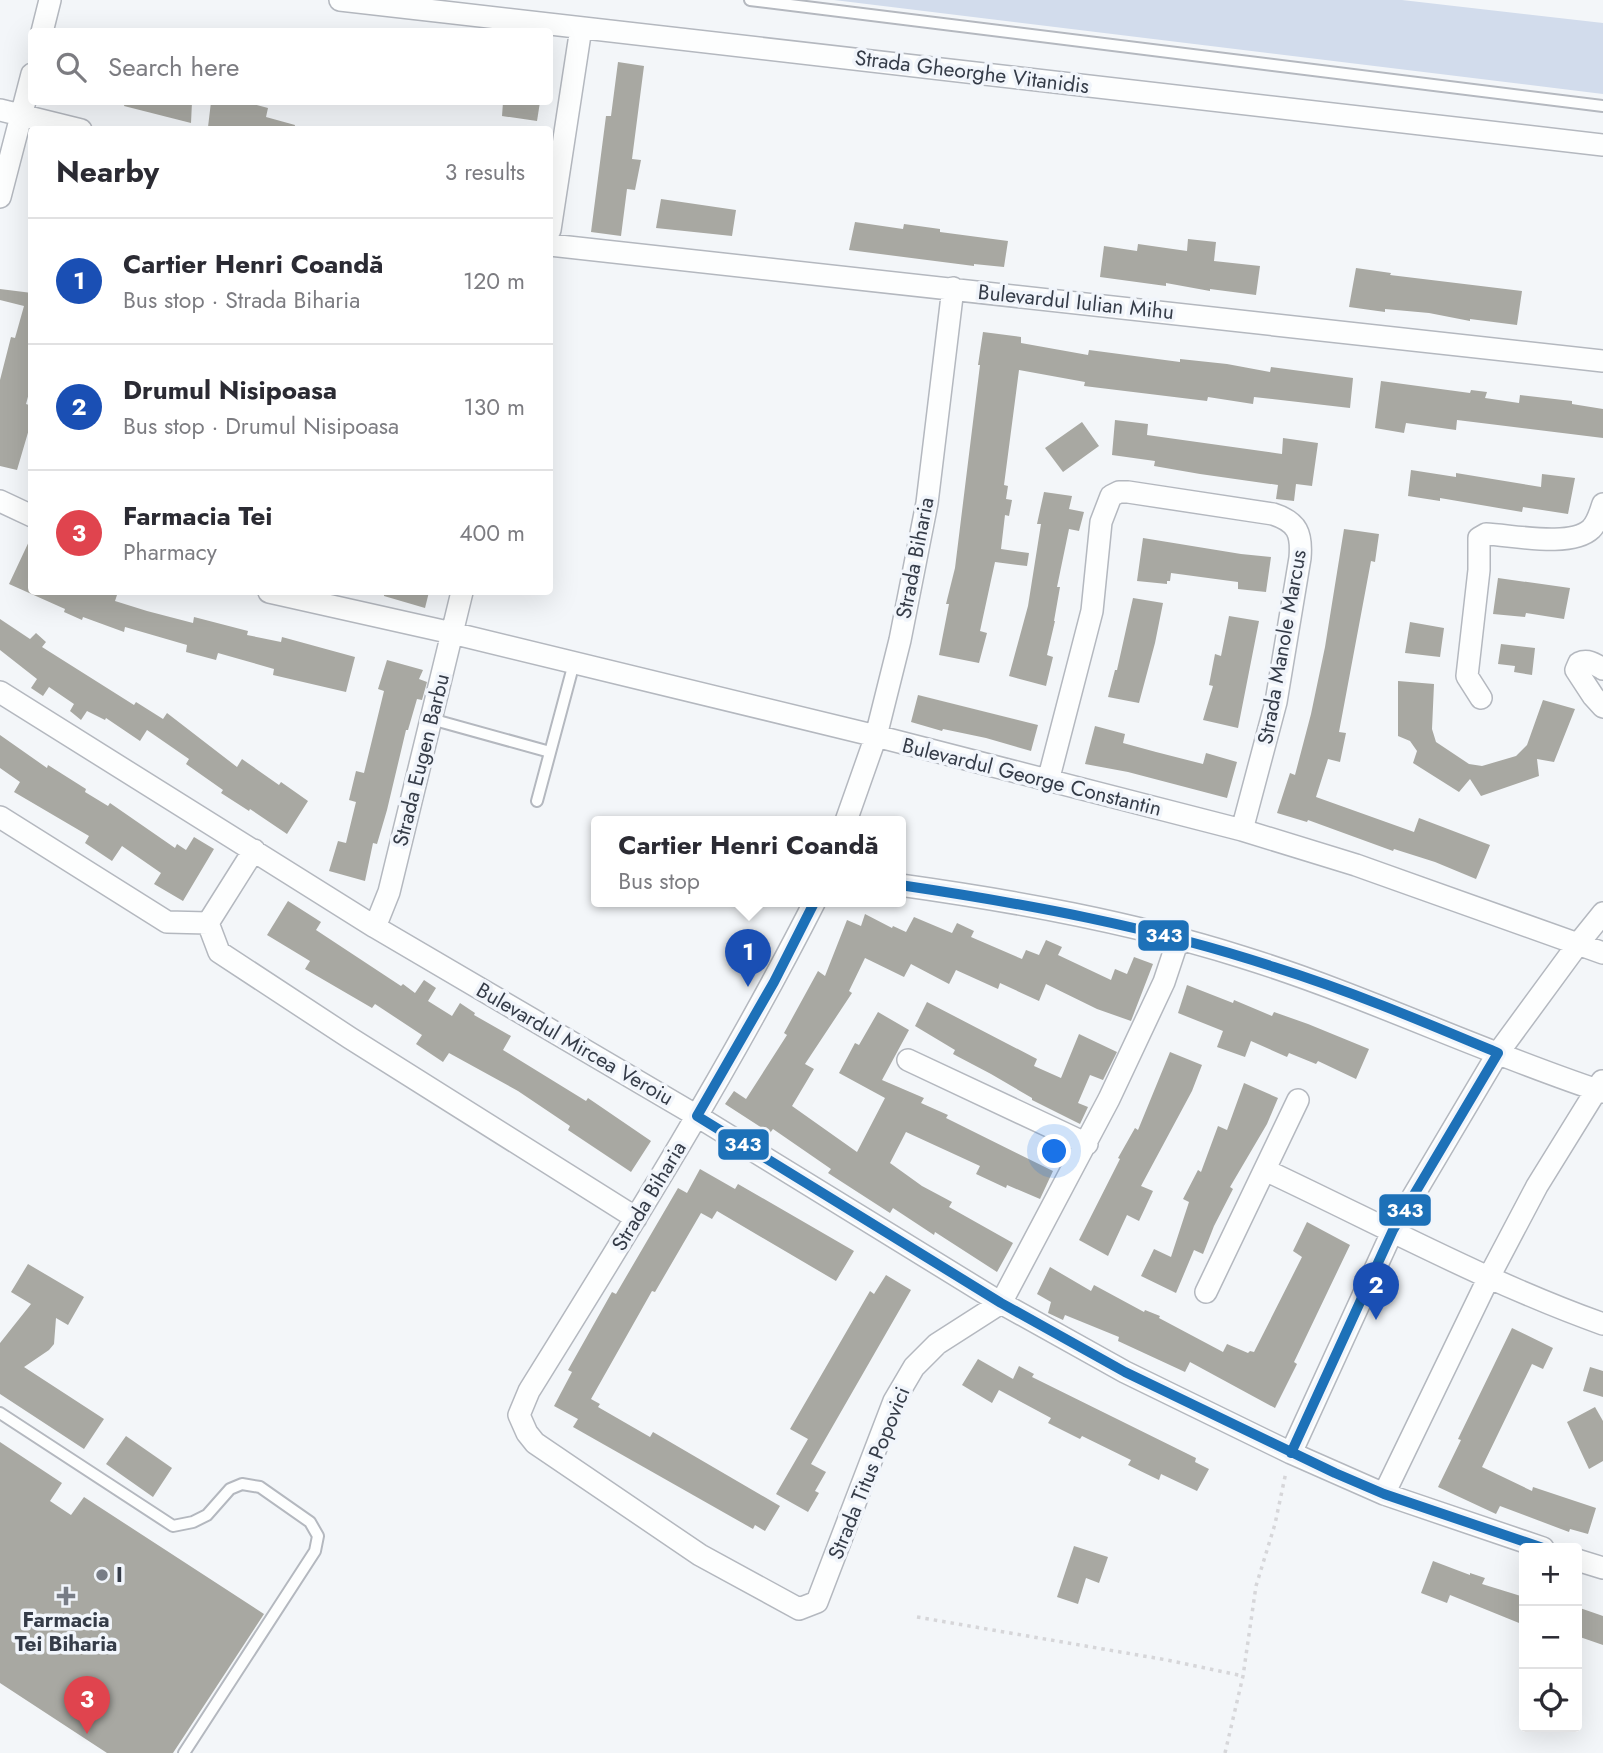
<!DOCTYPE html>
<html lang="en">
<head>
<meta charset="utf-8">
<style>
  :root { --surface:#fff; --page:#f2f2f3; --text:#2b2b33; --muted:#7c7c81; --line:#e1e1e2; --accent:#0b8043 }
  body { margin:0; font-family:Jost,sans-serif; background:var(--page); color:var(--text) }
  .controls { position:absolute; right:21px; bottom:21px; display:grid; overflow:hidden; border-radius:7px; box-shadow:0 7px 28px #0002 }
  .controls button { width:63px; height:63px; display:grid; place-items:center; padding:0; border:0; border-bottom:2px solid var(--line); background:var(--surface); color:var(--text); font:35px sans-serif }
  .you { position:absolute; left:1055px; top:1152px; width:24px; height:24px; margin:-18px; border:5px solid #fff; border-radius:50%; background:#1a73e8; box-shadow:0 0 0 10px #1a73e833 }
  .badge { display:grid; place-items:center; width:46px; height:46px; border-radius:50%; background:var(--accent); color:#fff; font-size:23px; font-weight:700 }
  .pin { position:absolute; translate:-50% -58px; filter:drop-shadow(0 2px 4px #0008) }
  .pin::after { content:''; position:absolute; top:37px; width:24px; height:21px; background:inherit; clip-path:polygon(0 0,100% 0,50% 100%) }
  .popup { position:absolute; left:591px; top:816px; width:315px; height:91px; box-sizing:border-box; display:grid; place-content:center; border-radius:7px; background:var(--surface); filter:drop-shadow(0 2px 5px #0005); font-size:23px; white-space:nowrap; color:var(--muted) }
  .popup b { font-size:26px; color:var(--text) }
  .popup::after { content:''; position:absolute; left:50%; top:100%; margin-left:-14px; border:14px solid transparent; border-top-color:var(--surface) }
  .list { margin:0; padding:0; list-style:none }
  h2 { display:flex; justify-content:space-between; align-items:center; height:91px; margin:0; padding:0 28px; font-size:30px }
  h2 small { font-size:23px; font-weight:400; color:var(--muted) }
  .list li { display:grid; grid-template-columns:46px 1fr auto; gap:21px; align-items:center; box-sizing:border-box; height:126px; padding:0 28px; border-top:2px solid var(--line) }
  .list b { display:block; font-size:26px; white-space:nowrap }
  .list p { margin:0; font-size:23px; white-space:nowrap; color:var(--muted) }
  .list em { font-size:23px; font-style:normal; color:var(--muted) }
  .icon { flex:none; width:38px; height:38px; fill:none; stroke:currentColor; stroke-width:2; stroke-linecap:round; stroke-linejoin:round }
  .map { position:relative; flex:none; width:1603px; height:1753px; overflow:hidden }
  .search { position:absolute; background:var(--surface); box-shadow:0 7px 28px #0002; left:28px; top:28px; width:525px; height:77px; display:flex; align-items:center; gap:18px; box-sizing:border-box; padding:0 24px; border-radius:7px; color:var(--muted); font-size:26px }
  .panel { position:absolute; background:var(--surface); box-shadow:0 7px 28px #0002; left:28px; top:126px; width:525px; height:469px; border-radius:7px }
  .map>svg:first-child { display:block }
  .green { fill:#d2dcec }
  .building { fill:#a8a8a2 }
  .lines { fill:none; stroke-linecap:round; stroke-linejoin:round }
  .service-casing { stroke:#b4b8bf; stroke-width:14 }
  .minor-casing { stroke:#b4b8bf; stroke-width:24 }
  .path { stroke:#d6d6d9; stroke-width:3.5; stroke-dasharray:3.5 5; stroke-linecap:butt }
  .service { stroke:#fdfefe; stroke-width:10 }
  .minor { stroke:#fdfefe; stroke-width:21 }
  .bus-1-casing { stroke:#f1f5fb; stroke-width:16 }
  .bus-1 { stroke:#1d71b8; stroke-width:10 }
  .poi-dot { fill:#787d86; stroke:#f1f5fb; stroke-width:2.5 }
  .labels { text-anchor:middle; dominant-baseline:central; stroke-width:7; stroke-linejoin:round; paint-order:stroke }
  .street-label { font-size:21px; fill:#353c48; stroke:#f1f5fb }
  .poi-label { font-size:21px; font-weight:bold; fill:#353c48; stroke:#f1f5fb; text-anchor:start }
  .line-badge { stroke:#f1f5fb; stroke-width:2.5 }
  .badge-label { font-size:19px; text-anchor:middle; font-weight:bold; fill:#fff }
</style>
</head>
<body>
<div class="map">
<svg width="1603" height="1753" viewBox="0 0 1603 1753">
  <rect width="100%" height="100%" fill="#f3f6f9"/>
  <path class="green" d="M834 0H1402L1603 23V94Z"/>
  <path class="building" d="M618 62 644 66 632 159 641 160 635 190 627 189 621 236 591 232 606 116H611Z
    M125 102H192L191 123 124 106Z
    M211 102H246L268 108 266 117 295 125 294 130H217L208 127Z
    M503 102H540L537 121 502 116Z
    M661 199 736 210 732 236 656 228Z
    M855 222 903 229 904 224 940 229V232L1008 241 1004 267 974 264V266L849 250Z
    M1188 239 1216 242 1214 261 1260 266 1256 295 1210 289V291L1166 283V286L1100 277 1104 246 1137 251 1138 244 1187 251Z
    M1356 268 1391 273 1390 275 1522 291 1517 325 1470 319V321L1429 313 1385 309V312L1349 307Z
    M0 289 32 293V382L26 404 32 406V419L17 470 0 466V380L11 337 15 338 24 306 0 300Z
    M983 332 1021 337V343L1088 355 1089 350 1180 362V359L1227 364 1270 372 1271 367 1353 378 1350 408 1254 397 1253 404 1208 397 1207 401 1084 386 1085 382 1019 370 1004 485 1008 486 1006 499 1012 500 1009 516 1005 515 1001 549 1029 553 1027 566 995 562 980 631 987 633 979 663 939 655 949 604H946L955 568 980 365H978Z
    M1381 381 1470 393 1471 390 1487 392 1485 398 1519 403 1520 395 1572 401V404L1603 409V438L1457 420 1456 430 1406 423 1404 433 1375 428Z
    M1115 420 1148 424 1147 435 1282 454 1283 438 1318 443 1312 486 1296 484 1294 501 1276 499 1278 485 1200 474 1154 466 1155 461 1112 455Z
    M1082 422 1099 446 1063 472 1045 448Z
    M1411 470 1456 477V473L1541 487 1542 474 1575 478 1568 514 1523 507 1522 512 1440 498V501L1408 496Z
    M1044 492 1072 496 1069 509 1084 512 1079 531 1069 529 1057 587H1060L1054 621H1055L1047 655 1053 657 1046 686 1009 676 1028 606 1041 524H1037Z
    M1344 529 1379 534 1375 562 1371 561 1339 732 1346 733 1340 762 1328 759 1316 797 1414 832 1419 818 1490 845 1476 879 1435 862 1394 849 1393 851 1308 820 1307 822 1277 813 1290 773 1295 775 1311 714 1325 647Z
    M32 535V592H107L117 595 115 601 147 611 193 623 194 617 248 631 247 635 281 642 282 637 355 657 346 692 273 675 274 669 218 653 216 660 186 652 187 645 125 627 124 632 83 617 82 620 64 612 65 609 9 584Z
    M1143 538 1241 554 1271 557 1266 592 1238 589V582L1171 573 1170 581H1167V584L1137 581Z
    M1498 578 1570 588 1564 619 1526 613 1525 617 1493 614Z
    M384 592H429L425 608 384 596Z
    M1133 598 1163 603 1155 643 1139 703 1108 697 1115 670H1117Z
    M1229 616 1259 621 1238 728 1203 720 1213 686 1209 685 1215 654 1221 656Z
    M0 619 30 639 36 633 46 642 42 647 134 705 136 702 163 719 167 713 237 767 242 759 279 785 281 782 308 801 287 834 250 809 249 811 221 793 223 790 186 764 189 759 147 730 140 741 106 718 105 720 87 711 81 720 70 711 74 704 49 687 43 696 31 688 37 679 0 650Z
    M1410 622 1444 628 1440 657 1405 653Z
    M1501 644 1535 648 1532 675 1514 672 1515 666 1498 664Z
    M387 660 423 670 419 679 427 682 422 700 417 699 408 730H406L387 810 377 844 373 843 365 881 329 871 338 841 346 843 356 802 349 800 356 771 364 773 384 691 378 689Z
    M1398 681 1434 684 1432 729 1436 742 1469 764 1482 766 1516 756 1527 745 1543 700 1575 709 1554 762 1537 759 1539 776 1481 796 1470 779 1459 792 1413 763 1417 751 1410 741 1398 736Z
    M918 695 1038 725 1031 751 986 738 943 729 942 731 911 722Z
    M1095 726 1125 734 1123 743 1156 752 1203 764 1206 753 1237 762 1227 798 1128 772 1085 764Z
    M0 735 47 768 48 765 86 789 85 792 108 806 110 803 175 848 177 844 186 850 194 837 214 849 183 901 154 884 161 873 122 846 112 861 85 843 89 836 14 792 20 782 0 768Z
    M288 901 321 922 316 930 401 986 403 984 415 993 424 980 436 988 428 1001 452 1016 460 1003 475 1013 474 1015 511 1036 503 1050 586 1101 588 1098 651 1141 631 1172 568 1130 570 1126 518 1091 449 1053 443 1062 416 1044 422 1035 375 1004 372 1008 305 969 310 961 267 935Z
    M865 914 892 928 893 926 906 932 914 917 952 933 957 923 974 931 971 937 1022 959 1026 950 1039 955 1046 940 1062 947 1058 955 1111 980 1115 969 1127 974 1134 957 1153 964 1131 1021 1097 1009 1046 984 1039 1001 1000 983 998 989 956 970 949 984 911 964 904 977 865 958 849 991 852 993 805 1064 814 1069 792 1106 857 1152 885 1098 839 1073 855 1043 859 1045 878 1012 909 1030 882 1080 924 1098 921 1103 948 1115 946 1118 1053 1171 1040 1199 1007 1185 1006 1188 976 1174 980 1166 906 1132 890 1163 922 1186 952 1202 949 1207 1013 1243 997 1272 935 1232 934 1235 893 1208 890 1213 828 1173 831 1169 773 1129 770 1133 725 1104 734 1091 746 1099 787 1035 784 1033 818 971 825 976 847 920 861 926Z
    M1187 985 1233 1003 1234 1000 1272 1016 1274 1012 1308 1024 1369 1049 1356 1079 1318 1061 1316 1064 1289 1053 1287 1057 1251 1041 1245 1057 1217 1047 1223 1031 1178 1013Z
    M927 1002 1037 1059 1034 1066 1061 1078 1079 1034 1117 1052 1103 1080 1090 1075 1078 1103 1088 1107 1080 1124 1032 1100V1098L991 1074 953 1054 955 1050 915 1026Z
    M1170 1052 1202 1065 1192 1091 1141 1186 1153 1191 1139 1221 1127 1215 1108 1256 1079 1240 1120 1159 1118 1158 1135 1128 1138 1130Z
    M1244 1083 1278 1098 1267 1124 1230 1187 1233 1189 1214 1226 1203 1254 1194 1250 1176 1293 1141 1276 1154 1249 1171 1257 1189 1202 1183 1199 1198 1170 1201 1172 1218 1126 1227 1130Z
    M700 1169 735 1189 738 1184 854 1251 836 1281 717 1211 712 1219 701 1213 655 1292 652 1291 591 1399 600 1404 598 1407 650 1437 653 1432 780 1506 765 1531 755 1525 753 1529 573 1427 578 1419 554 1406 572 1372 568 1370 612 1292 616 1294 678 1188 687 1193Z
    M1307 1222 1350 1245 1294 1362 1297 1364 1275 1408 1190 1362 1185 1372 1118 1341 1119 1337 1065 1315 1063 1320 1048 1313 1051 1302 1037 1294 1050 1267 1091 1291 1094 1285 1144 1312 1145 1310 1160 1316 1159 1318 1223 1352 1227 1344 1248 1353 1250 1351 1254 1352 1302 1257 1293 1251Z
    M28 1264 84 1297 68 1325 56 1318 54 1344 49 1350 24 1367 104 1419 84 1449 0 1394V1343L31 1304 11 1292Z
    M886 1275 911 1290 811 1464 826 1472 815 1491 819 1493 808 1512 776 1494 808 1439 790 1429 870 1291 874 1294Z
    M1512 1328 1553 1348 1543 1369 1532 1364 1482 1467 1532 1491 1533 1487 1596 1508 1588 1534 1570 1529 1569 1532 1500 1506 1496 1514 1438 1487 1461 1440 1458 1439Z
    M978 1359 1013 1379 1019 1366 1034 1374 1032 1377 1196 1458 1195 1462 1209 1469 1197 1491 1161 1474 1159 1480 1128 1465 1131 1460 1082 1436 1080 1439 1048 1423 1051 1418 999 1390 992 1403 962 1385Z
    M1590 1367 1603 1371V1397L1583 1391Z
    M1595 1407 1603 1421V1461L1589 1469 1567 1422Z
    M126 1436 172 1468 153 1497 106 1464Z
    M0 1442 62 1483 50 1501 71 1515 84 1497 264 1614 173 1753H107L0 1683Z
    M1074 1546 1108 1557 1099 1583 1086 1578 1078 1604 1057 1597Z
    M1433 1561 1470 1575V1573L1485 1578 1482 1584 1524 1597V1625L1450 1595 1447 1603 1421 1593Z
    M1577 1607 1603 1616V1645L1577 1636Z"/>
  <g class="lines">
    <g class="service-casing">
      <path id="service" d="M750 0 1603 106
        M431 719 550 752
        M537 801 574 663
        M0 1413 173 1526 193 1522 207 1515 230 1489 242 1484 260 1487 310 1522 318 1536 315 1551 184 1753"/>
    </g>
    <g class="minor-casing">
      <path id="minor" d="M340 0 1603 145
        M42 32 50 0
        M0 110 81 130
        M0 197 32 74
        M550 230 581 28
        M550 245 1603 361
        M0 501 32 516
        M269 592 452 633 876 736 1242 830 1356 865 1603 953
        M1603 669C1595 664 1588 659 1579 663L1576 670 1593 696 1603 707
        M0 692 375 927 697 1116 1001 1303 1125 1372 1291 1453 1384 1494 1543 1548
        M1481 698 1467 676 1479 570V538L1486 534C1512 535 1571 548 1591 529 1598 522 1600 512 1603 504
        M1048 781 1092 611 1101 522 1111 496 1119 492H1128L1273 514C1298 522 1302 534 1300 558L1276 702 1242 830
        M0 817 167 922 208 923 254 850
        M846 821 876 736 900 640 927 503 953 288
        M900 885C1015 901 1131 922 1242 957 1365 995 1481 1052 1603 1092
        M815 901C729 1070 629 1230 529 1391L519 1415 527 1433 535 1443 700 1555 799 1609 817 1602 894 1401 914 1367 937 1344 1001 1303 1109 1099 1164 982 1178 940
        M208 923 219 952 350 1038 636 1218
        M375 927 389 892 462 592
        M908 1060 1087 1144
        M1265 1170C1376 1222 1488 1283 1603 1324
        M1206 1292 1298 1100
        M1291 1453 1393 1230 1498 1053 1578 944 1603 913
        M1384 1494 1489 1277 1537 1186 1602 1081
        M1577 1560 1603 1568"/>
    </g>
    <path class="path" d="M917 1617 1167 1660 1243 1676
      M1225 1753 1243 1676 1256 1586 1275 1524 1286 1472"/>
    <use href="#service" class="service"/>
    <use href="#minor" class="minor"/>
    <g class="bus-1-casing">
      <path id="bus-1" d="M900 885C1027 904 1153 927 1274 967 1351 991 1424 1022 1498 1053L1393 1230 1291 1453
        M815 901 774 982 697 1116 1001 1303 1125 1372 1335 1473 1384 1494 1543 1548"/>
    </g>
    <use href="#bus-1" class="bus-1"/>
  </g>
  <g class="poi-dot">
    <circle cx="102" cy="1575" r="7"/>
    <path d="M62.5 1585.5h7v7h7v7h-7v7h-7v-7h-7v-7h7z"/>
  </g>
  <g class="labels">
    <g class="street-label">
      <text transform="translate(972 72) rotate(7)">Strada Gheorghe Vitanidis</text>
      <text transform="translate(1076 302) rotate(6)">Bulevardul Iulian Mihu</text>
      <text transform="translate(915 558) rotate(-79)">Strada Biharia</text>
      <text transform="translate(1282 647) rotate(-80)">Strada Manole Marcus</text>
      <text transform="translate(421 760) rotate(-76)">Strada Eugen Barbu</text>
      <text transform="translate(1032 777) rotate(14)">Bulevardul George Constantin</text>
      <text transform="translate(575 1044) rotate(30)">Bulevardul Mircea Veroiu</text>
      <text transform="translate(649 1196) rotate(-59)">Strada Biharia</text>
      <text transform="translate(869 1473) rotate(-68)">Strada Titus Popovici</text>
    </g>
    <g class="poi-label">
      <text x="116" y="1575">I</text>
      <text x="66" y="1620" text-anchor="middle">Farmacia<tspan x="66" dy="24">Tei Biharia</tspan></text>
    </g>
  </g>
  <g class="line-badge">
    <rect x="1137" y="919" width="53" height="33" rx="7" fill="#1d71b8"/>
    <rect x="717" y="1128" width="53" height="33" rx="7" fill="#1d71b8"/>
    <rect x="1378" y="1193" width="54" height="34" rx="7" fill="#1d71b8"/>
  </g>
  <g class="badge-label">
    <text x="1164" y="942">343</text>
    <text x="743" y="1151">343</text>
    <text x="1405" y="1217">343</text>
  </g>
</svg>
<div class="controls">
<button>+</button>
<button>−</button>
<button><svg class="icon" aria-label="locate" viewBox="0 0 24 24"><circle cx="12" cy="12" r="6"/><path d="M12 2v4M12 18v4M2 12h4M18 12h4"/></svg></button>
</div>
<div class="you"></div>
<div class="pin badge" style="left:748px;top:987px;background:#1a4fb4">1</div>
<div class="popup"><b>Cartier Henri Coandă</b>Bus stop</div>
<div class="pin badge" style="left:1376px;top:1320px;background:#1a4fb4">2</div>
<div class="pin badge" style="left:87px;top:1734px;background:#e0444e">3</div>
<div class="search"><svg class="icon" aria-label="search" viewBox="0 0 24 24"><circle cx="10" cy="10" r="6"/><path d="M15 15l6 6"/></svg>Search here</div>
<section class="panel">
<h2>Nearby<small>3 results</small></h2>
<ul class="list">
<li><span class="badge" style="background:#1a4fb4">1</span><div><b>Cartier Henri Coandă</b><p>Bus stop · Strada Biharia</p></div><em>120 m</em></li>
<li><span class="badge" style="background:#1a4fb4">2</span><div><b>Drumul Nisipoasa</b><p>Bus stop · Drumul Nisipoasa</p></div><em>130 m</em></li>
<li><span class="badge" style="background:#e0444e">3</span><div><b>Farmacia Tei</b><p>Pharmacy</p></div><em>400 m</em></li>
</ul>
</section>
</div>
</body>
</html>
